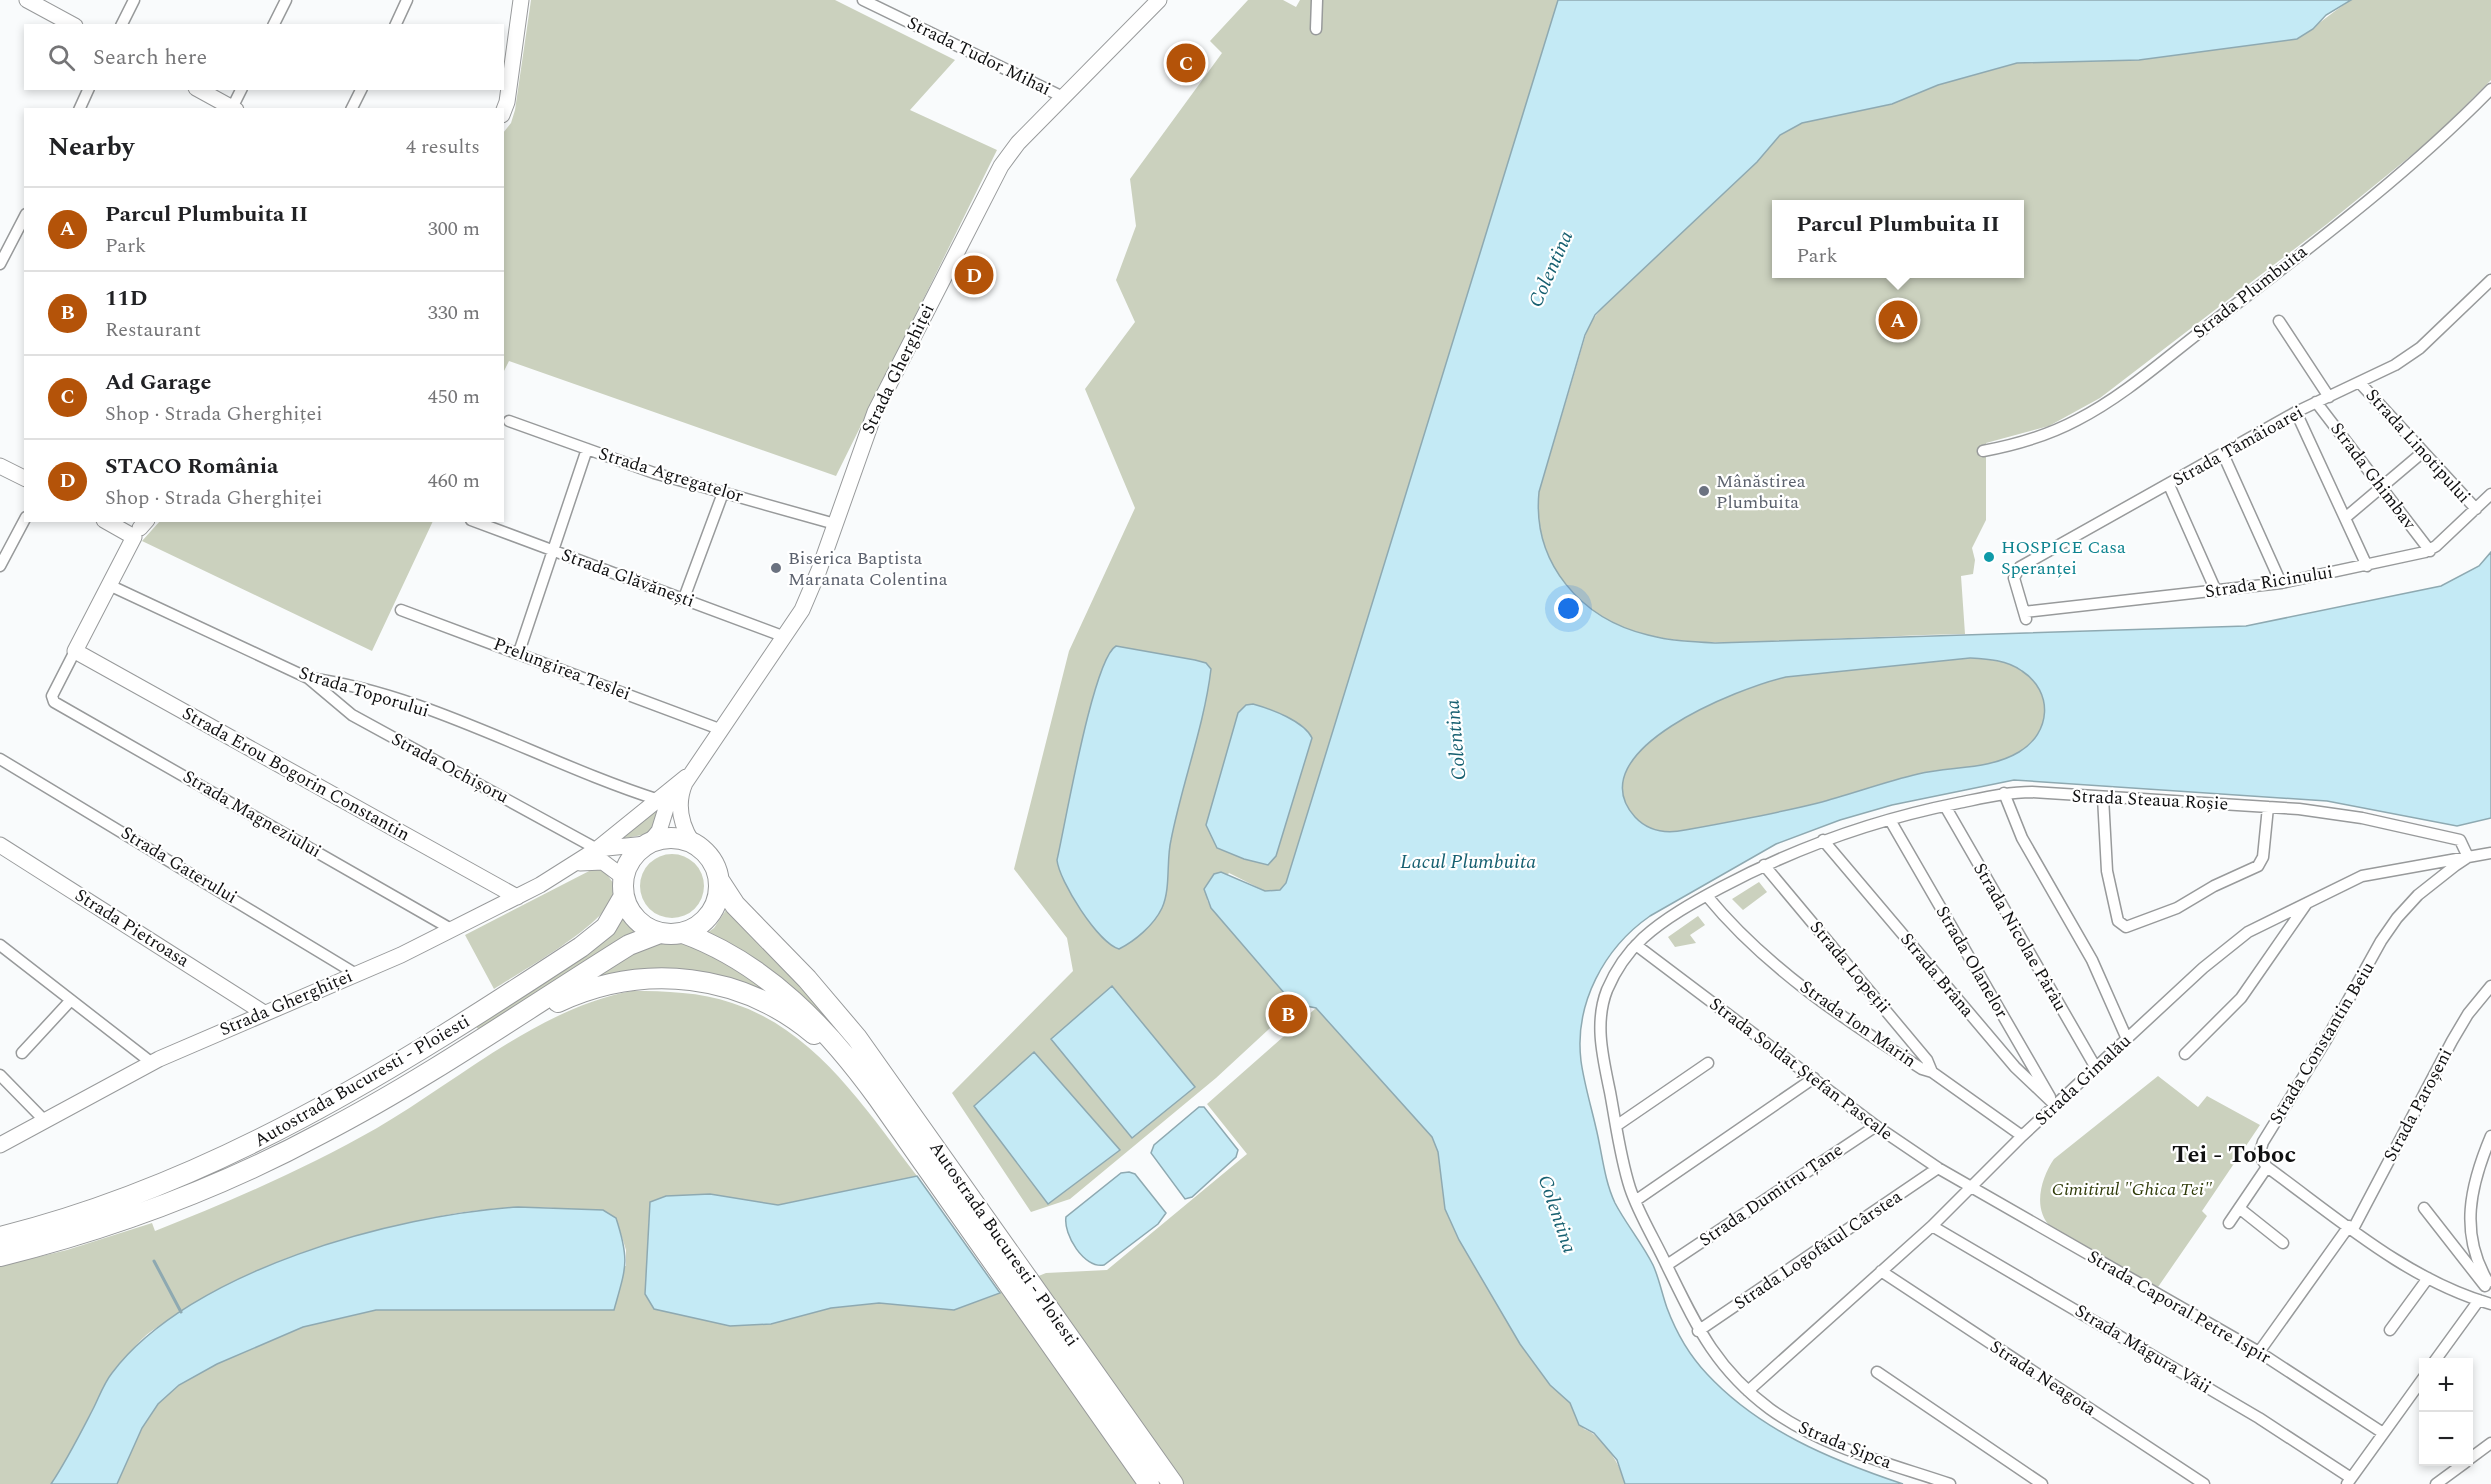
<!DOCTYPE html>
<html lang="en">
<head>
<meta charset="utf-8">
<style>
  :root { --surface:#fff; --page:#f6f6f6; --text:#202124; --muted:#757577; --line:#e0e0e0; --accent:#b45309 }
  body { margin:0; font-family:Spectral,serif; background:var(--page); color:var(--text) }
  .controls { position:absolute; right:18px; bottom:18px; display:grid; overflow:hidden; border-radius:0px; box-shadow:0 3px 9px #0003 }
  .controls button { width:54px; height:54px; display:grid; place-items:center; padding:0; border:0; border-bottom:2px solid var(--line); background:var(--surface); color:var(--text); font:30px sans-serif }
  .you { position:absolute; left:1569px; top:609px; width:21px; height:21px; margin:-15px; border:4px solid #fff; border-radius:50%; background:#1a73e8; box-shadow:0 0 0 9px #1a73e833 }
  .badge { display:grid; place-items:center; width:39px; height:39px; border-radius:50%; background:var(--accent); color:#fff; font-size:20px; font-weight:700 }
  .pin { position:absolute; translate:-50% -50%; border:3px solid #fff; box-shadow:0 2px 6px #0006 }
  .popup { position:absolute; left:1772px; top:200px; width:252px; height:78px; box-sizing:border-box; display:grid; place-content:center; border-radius:0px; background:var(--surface); filter:drop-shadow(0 2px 4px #0005); font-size:20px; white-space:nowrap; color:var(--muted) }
  .popup b { font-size:22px; color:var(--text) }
  .popup::after { content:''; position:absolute; left:50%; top:100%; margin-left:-12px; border:12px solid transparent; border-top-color:var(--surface) }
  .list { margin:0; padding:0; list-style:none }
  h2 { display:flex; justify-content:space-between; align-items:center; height:78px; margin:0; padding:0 24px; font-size:26px }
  h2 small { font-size:20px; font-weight:400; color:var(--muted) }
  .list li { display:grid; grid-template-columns:39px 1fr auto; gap:18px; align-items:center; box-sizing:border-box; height:84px; padding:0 24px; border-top:2px solid var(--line) }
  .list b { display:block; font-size:22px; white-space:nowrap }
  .list p { margin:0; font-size:20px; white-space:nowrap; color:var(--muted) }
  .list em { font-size:20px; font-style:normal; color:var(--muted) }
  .icon { flex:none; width:33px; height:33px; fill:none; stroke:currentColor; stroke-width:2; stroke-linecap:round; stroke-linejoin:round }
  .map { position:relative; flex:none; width:2491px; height:1484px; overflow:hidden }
  .search { position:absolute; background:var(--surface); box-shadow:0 3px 9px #0003; left:24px; top:24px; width:480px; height:66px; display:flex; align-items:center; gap:15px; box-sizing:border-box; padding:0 21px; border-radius:0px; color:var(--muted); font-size:22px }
  .panel { position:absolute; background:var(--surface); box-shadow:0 3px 9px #0003; left:24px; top:108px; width:480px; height:414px; border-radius:0px }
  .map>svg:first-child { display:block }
  .green { fill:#cbd1be; fill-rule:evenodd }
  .water { fill:#c4eaf5; stroke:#8ea9b1; stroke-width:1.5; fill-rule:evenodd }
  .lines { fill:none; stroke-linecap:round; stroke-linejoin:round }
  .stream { stroke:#8ea9b1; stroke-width:3 }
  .street-casing { stroke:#989a9b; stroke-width:13 }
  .secondary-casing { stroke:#989a9b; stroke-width:17 }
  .highway-casing { stroke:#989a9b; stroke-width:22 }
  .street { stroke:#fff; stroke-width:10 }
  .secondary { stroke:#fff; stroke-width:15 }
  .highway { stroke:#fff; stroke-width:20 }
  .worship-dot { fill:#6b7280; stroke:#fff; stroke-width:2 }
  .culture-dot { fill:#0f9aa8; stroke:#fff; stroke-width:2 }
  .labels { text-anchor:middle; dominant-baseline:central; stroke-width:4.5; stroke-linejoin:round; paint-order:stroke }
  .street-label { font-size:18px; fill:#101011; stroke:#fff }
  .worship-label { font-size:18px; fill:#5b616d; stroke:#fff; text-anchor:start }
  .culture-label { font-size:18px; fill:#0d838f; stroke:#fff; text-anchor:start }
  .park-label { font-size:18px; font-style:italic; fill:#303c0a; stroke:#fff }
  .water-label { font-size:20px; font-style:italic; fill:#176071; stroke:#fff }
  .district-label { font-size:24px; font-weight:bold; fill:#101011; stroke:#fff }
</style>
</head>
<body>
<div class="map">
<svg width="2491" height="1484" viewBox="0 0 2491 1484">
  <rect width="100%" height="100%" fill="#f9fbfc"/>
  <path class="green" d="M531 0H835L955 60 910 110 997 150 836 476 509 361 503 373V133L511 123 515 110Z
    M1248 0H1283L1296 7 1300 0H1558L1286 883 1280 890 1265 891 1229 873 1207 900 1211 908 1296 1004 1216 1078 1070 1199 1031 1212 952 1093 1073 971 1067 938 1014 869 1069 651 1135 508 1085 389 1135 322 1116 280 1136 226 1130 179 1222 53 1210 41Z
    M2351 0H2491V80L2434 137 2327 224 2100 398 2049 426 1986 443V520L1972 548 1975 560 1973 574 1961 576 1965 634C1910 635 1856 638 1801 640 1716 643 1601 656 1553 567 1541 544 1537 518 1539 492L1589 324 1603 307 1757 162 1780 135 1802 123 1892 104 1938 85 2017 63 2139 60 2296 39C2316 27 2332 12 2351 0ZM1776 204H2020V274H1776Z
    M160 521V520L433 521 372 651 142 541Z
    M1970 658C1988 659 2007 660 2022 671 2054 692 2051 733 2019 752 1989 770 1952 766 1918 774 1884 782 1852 794 1818 803 1774 814 1729 822 1685 830 1666 834 1649 832 1635 817 1576 751 1741 687 1786 677Z
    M659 806 655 826 648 834 614 840Z
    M640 886a32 32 0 1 1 64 0a32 32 0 1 1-64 0Z
    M595 868 605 872 614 884C613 888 614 894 612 898 603 926 520 972 494 989L465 935Z
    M1759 882 1767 892 1743 910 1732 899Z
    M726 910 814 1000 877 1077 704 935 714 928Z
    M623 914 641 934 478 1029 475 1025Z
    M1698 916 1705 925 1690 935 1696 943 1675 947 1668 937Z
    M655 941 687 943 716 954 812 1025 738 985H586L631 950Z
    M632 991C666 991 700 992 732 1003 816 1030 866 1110 917 1176L778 1205 745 1201 650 1202 645 1294 771 1324 831 1308 879 1303 954 1310 1046 1273 1107 1270 1247 1154 1207 1104 1316 1008 1432 1137 1438 1152 1445 1209 1459 1240 1520 1344 1550 1385 1570 1403 1584 1429C1602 1435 1621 1465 1625 1484H117L142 1428 158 1404 179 1385 217 1364 303 1327 376 1310 626 1266V1250L616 1218C522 1193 427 1215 336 1244 282 1261 231 1280 183 1311 170 1320 153 1328 142 1339 99 1382 84 1435 51 1484H0V1266L67 1250 152 1223 155 1231C231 1201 307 1168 377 1128 458 1081 539 1008 632 991Z
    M2158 1076 2198 1107 2207 1096 2260 1125 2202 1211 2207 1216 2158 1287 2051 1227C2032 1209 2041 1178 2054 1159Z"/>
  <path class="water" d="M1558 0H2351L2326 15 2313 29 2297 39 2139 60 2017 63 1938 85 1892 104 1802 123 1780 135 1757 162 1603 307 1595 315 1585 335 1539 492C1532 563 1581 619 1648 635 1670 641 1694 642 1716 643L2246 626 2441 586 2479 566 2491 552V818L2457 826 2327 801 2014 780 1892 805 1840 820 1776 844 1650 916C1604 948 1574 1004 1581 1061 1584 1083 1591 1106 1596 1128 1602 1152 1604 1180 1615 1203 1626 1224 1642 1243 1653 1265 1659 1278 1662 1294 1667 1308 1676 1332 1689 1355 1707 1374 1759 1430 1831 1460 1903 1484H1625L1617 1460 1594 1433 1579 1425 1570 1403 1550 1385 1520 1344 1459 1240 1445 1209 1438 1152 1432 1137 1316 1008 1296 1004 1285 994 1211 908 1204 889 1214 874 1221 872 1265 891 1280 890 1286 883ZM1970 658C1988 659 2007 660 2022 671 2054 692 2051 733 2019 752 1989 770 1952 766 1918 774 1884 782 1852 794 1818 803 1774 814 1729 822 1685 830 1666 834 1649 832 1635 817 1576 751 1741 687 1786 677Z
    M1116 646 1195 660 1206 663 1211 669C1204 727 1182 783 1171 840 1166 861 1171 888 1162 908 1154 925 1135 941 1119 949 1098 943 1059 881 1057 860 1065 826 1093 659 1116 646Z
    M1253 704C1271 709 1304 721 1312 738L1276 856 1268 865 1244 859 1217 848 1206 825 1238 713 1246 705Z
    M1112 986 1195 1087 1132 1138 1051 1039Z
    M1034 1052 1120 1150 1048 1204 974 1106Z
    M1199 1107H1204L1238 1150 1236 1157 1192 1197 1185 1199 1151 1153 1154 1145Z
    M1129 1172 1135 1174 1166 1213 1158 1224 1104 1265C1084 1269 1063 1234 1066 1217L1121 1173Z
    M917 1176 1000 1293 954 1310 879 1303 831 1308 771 1324 730 1326 654 1309 645 1294 650 1202 666 1196 710 1194 778 1205Z
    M518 1207 603 1210 616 1218C630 1261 626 1267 614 1310H376L303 1327 217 1364 179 1385 158 1404 142 1428 117 1484H51C67 1460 80 1434 93 1409 99 1397 104 1383 112 1373 190 1270 394 1215 518 1207Z"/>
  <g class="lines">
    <path class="stream" d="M154 1261 181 1312"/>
    <g class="street-casing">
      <path id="street" d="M863 0 1063 97
        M121 26 134 0
        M273 26 286 0
        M395 26 407 0
        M1316 29 1317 0
        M79 110 89 88
        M231 110 242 88
        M351 110 362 88
        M0 264 26 214
        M2279 321 2329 397
        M2360 383 2476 509
        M2316 402 2430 551
        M2296 412 2367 566
        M509 421 654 473 835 524
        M1983 451C2015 445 2047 436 2077 420 2126 395 2169 355 2213 322 2309 248 2406 176 2491 89
        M2223 454 2281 583
        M2169 485 2216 591
        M2345 518 2423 452
        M471 520 785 637
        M0 566 26 517
        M109 585 308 678C426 693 545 764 659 800
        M684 598 723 493
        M401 610 722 730
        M2024 612 2281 583 2425 552 2436 546 2491 494
        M2026 619 2014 578 2020 567 2296 412 2395 365 2420 348 2491 280
        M75 651 52 696 54 702 451 929
        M519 652 587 449
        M308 678 352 715 597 849
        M0 759 356 974
        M2004 793 2022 838 2092 960 2127 1039
        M2103 797 2107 871 2118 921 2126 927 2177 908 2214 886 2258 866 2263 857 2268 807
        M1945 806 2096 1068
        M1890 820 2050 1097
        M1823 840 2015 1067 2055 1105
        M2491 853 2468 857 2456 865 2418 895 2397 918 2381 941 2326 1040 2263 1142 2259 1155 2267 1167C2336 1217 2407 1280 2491 1304
        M1764 865 1927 1060 1932 1072
        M1707 896C1765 967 1845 1020 1922 1069L1932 1072 2022 1136
        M0 945 152 1063
        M1636 945 1876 1126 1938 1168 2259 1352 2383 1433
        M22 1053 71 1000
        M2185 1054 2241 998 2307 903
        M0 1075 45 1121
        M1616 1126 1708 1063
        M1635 1201 1814 1078
        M2239 1208 2283 1243
        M2424 1208 2485 1286
        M2229 1223 2267 1167
        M1932 1226 2259 1418 2351 1478
        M2353 1229 2452 1041 2468 1014 2491 986
        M1667 1265 1876 1126
        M1881 1271 2204 1484
        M2488 1282C2459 1233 2470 1186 2491 1136
        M2390 1330 2428 1278
        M1698 1331 1938 1168
        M2259 1352 2349 1226
        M2434 1362 2479 1300
        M1877 1372 2042 1484
        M1748 1391 1932 1226 2022 1136 2203 968 2248 932 2362 876 2468 857 2460 840 2362 818 2299 809 2032 792C2007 792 1983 798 1958 803 1873 820 1797 847 1720 888 1694 902 1665 918 1643 938 1628 952 1615 971 1607 990 1594 1023 1603 1058 1610 1092 1616 1124 1620 1157 1630 1188 1639 1215 1655 1240 1667 1266 1696 1325 1715 1368 1770 1409 1824 1448 1888 1463 1950 1484
        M2468 1460 2491 1443
        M2347 1484 2424 1377
        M2436 1484 2466 1462"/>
    </g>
    <g class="secondary-casing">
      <path id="secondary" d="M27 0 75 26
        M196 88 236 110
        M502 115 507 102 521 0
        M0 466 26 479
        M104 520 134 537 75 651 517 897
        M140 528 147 520
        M650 842 659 831 672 789
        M692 842C680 823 676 804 685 783L802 610 819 570 875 412 1001 166 1018 143 1159 0
        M0 845 264 1013
        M597 849 646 844
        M580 863 603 862 623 877
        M0 1145 159 1059 401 955 540 885 597 849 686 777"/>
    </g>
    <g class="highway-casing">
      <path id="highway" d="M623 886a48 48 0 1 1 96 0a48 48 0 1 1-96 0Z
        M720 882 735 905 807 979 857 1038 1173 1484
        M683 933C766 963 828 1029 878 1098L1149 1484
        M558 1002C644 962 741 973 814 1034
        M0 1237C215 1184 398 1067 581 947L606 927 624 896
        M0 1256C113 1228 220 1188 322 1133 428 1078 528 1008 629 945L660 933"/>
    </g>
    <use href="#street" class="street"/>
    <use href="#secondary" class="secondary"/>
    <use href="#highway" class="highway"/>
  </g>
  <g class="worship-dot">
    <circle cx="1704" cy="491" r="6"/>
    <circle cx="776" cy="568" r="6"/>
  </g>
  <circle class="culture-dot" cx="1989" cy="557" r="6"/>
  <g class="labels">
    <g class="street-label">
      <text transform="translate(979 56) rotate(26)">Strada Tudor Mihai</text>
      <text transform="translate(2250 292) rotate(-38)">Strada Plumbuita</text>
      <text transform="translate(898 369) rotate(-64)">Strada Gherghiței</text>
      <text transform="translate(2238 446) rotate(-29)">Strada Tămâioarei</text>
      <text transform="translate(2418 446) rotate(48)">Strada Linotipului</text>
      <text transform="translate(671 475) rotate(17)">Strada Agregatelor</text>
      <text transform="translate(2373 476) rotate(53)">Strada Ghimbav</text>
      <text transform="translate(628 578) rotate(20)">Strada Glăvănești</text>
      <text transform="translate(2269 582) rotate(-9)">Strada Ricinului</text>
      <text transform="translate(562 669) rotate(21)">Prelungirea Teslei</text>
      <text transform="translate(364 692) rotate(17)">Strada Toporului</text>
      <text transform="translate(450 768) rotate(28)">Strada Ochișoru</text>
      <text transform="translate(296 774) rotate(29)">Strada Erou Bogorin Constantin</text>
      <text transform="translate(2150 800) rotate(3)">Strada Steaua Roșie</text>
      <text transform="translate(252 814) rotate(30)">Strada Magneziului</text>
      <text transform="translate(179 865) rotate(31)">Strada Gaterului</text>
      <text transform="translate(132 928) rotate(32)">Strada Pietroasa</text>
      <text transform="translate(2020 937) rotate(60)">Strada Nicolae Pârâu</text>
      <text transform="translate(1972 962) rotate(60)">Strada Olanelor</text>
      <text transform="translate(1850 967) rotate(50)">Strada Lopeții</text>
      <text transform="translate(1937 975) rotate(50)">Strada Brâna</text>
      <text transform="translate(286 1003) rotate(-23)">Strada Gherghiței</text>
      <text transform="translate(1858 1024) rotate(35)">Strada Ion Marin</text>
      <text transform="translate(2322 1043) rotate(-59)">Strada Constantin Beiu</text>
      <text transform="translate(1801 1069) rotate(37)">Strada Soldat Ștefan Pascale</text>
      <text transform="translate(2083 1080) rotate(-43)">Strada Gimalău</text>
      <text transform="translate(362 1081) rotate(-30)">Autostrada Bucuresti - Ploiesti</text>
      <text transform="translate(2418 1105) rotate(-62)">Strada Paroșeni</text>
      <text transform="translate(1771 1195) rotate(-34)">Strada Dumitru Țane</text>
      <text transform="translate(1004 1244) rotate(55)">Autostrada Bucuresti - Ploiesti</text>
      <text transform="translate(1818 1250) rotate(-34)">Strada Logofătul Cârstea</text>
      <text transform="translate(2179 1307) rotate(30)">Strada Caporal Petre Ispir</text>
      <text transform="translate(2143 1349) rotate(31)">Strada Măgura Văii</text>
      <text transform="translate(2043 1378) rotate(33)">Strada Neagota</text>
      <text transform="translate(1845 1445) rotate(22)">Strada Șipca</text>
    </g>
    <g class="worship-label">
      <text x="1716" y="481">Mânăstirea<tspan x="1716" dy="21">Plumbuita</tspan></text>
      <text x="788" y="558">Biserica Baptista<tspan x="788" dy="21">Maranata Colentina</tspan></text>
    </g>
    <g class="culture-label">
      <text x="2001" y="547">HOSPICE Casa<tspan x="2001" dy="21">Speranței</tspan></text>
    </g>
    <g class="park-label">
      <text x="2132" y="1189">Cimitirul "Ghica Tei"</text>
    </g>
    <g class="water-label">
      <text transform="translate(1551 269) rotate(-66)">Colentina</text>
      <text transform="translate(1456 740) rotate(-95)">Colentina</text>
      <text x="1468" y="862">Lacul Plumbuita</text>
      <text transform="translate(1557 1214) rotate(71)">Colentina</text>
    </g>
    <g class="district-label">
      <text x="2234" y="1155">Tei - Toboc</text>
    </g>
  </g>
</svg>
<div class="controls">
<button>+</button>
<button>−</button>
</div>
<div class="you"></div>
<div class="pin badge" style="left:1898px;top:320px">A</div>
<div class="popup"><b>Parcul Plumbuita II</b>Park</div>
<div class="pin badge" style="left:1288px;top:1014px">B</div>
<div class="pin badge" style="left:1186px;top:63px">C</div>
<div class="pin badge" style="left:974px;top:275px">D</div>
<div class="search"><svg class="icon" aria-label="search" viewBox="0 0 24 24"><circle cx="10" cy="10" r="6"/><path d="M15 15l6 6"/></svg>Search here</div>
<section class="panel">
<h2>Nearby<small>4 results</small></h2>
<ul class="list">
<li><span class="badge">A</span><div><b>Parcul Plumbuita II</b><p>Park</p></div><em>300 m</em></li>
<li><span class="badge">B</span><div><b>11D</b><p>Restaurant</p></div><em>330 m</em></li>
<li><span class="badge">C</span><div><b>Ad Garage</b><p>Shop · Strada Gherghiței</p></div><em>450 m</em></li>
<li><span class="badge">D</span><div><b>STACO România</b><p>Shop · Strada Gherghiței</p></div><em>460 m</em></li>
</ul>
</section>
</div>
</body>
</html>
